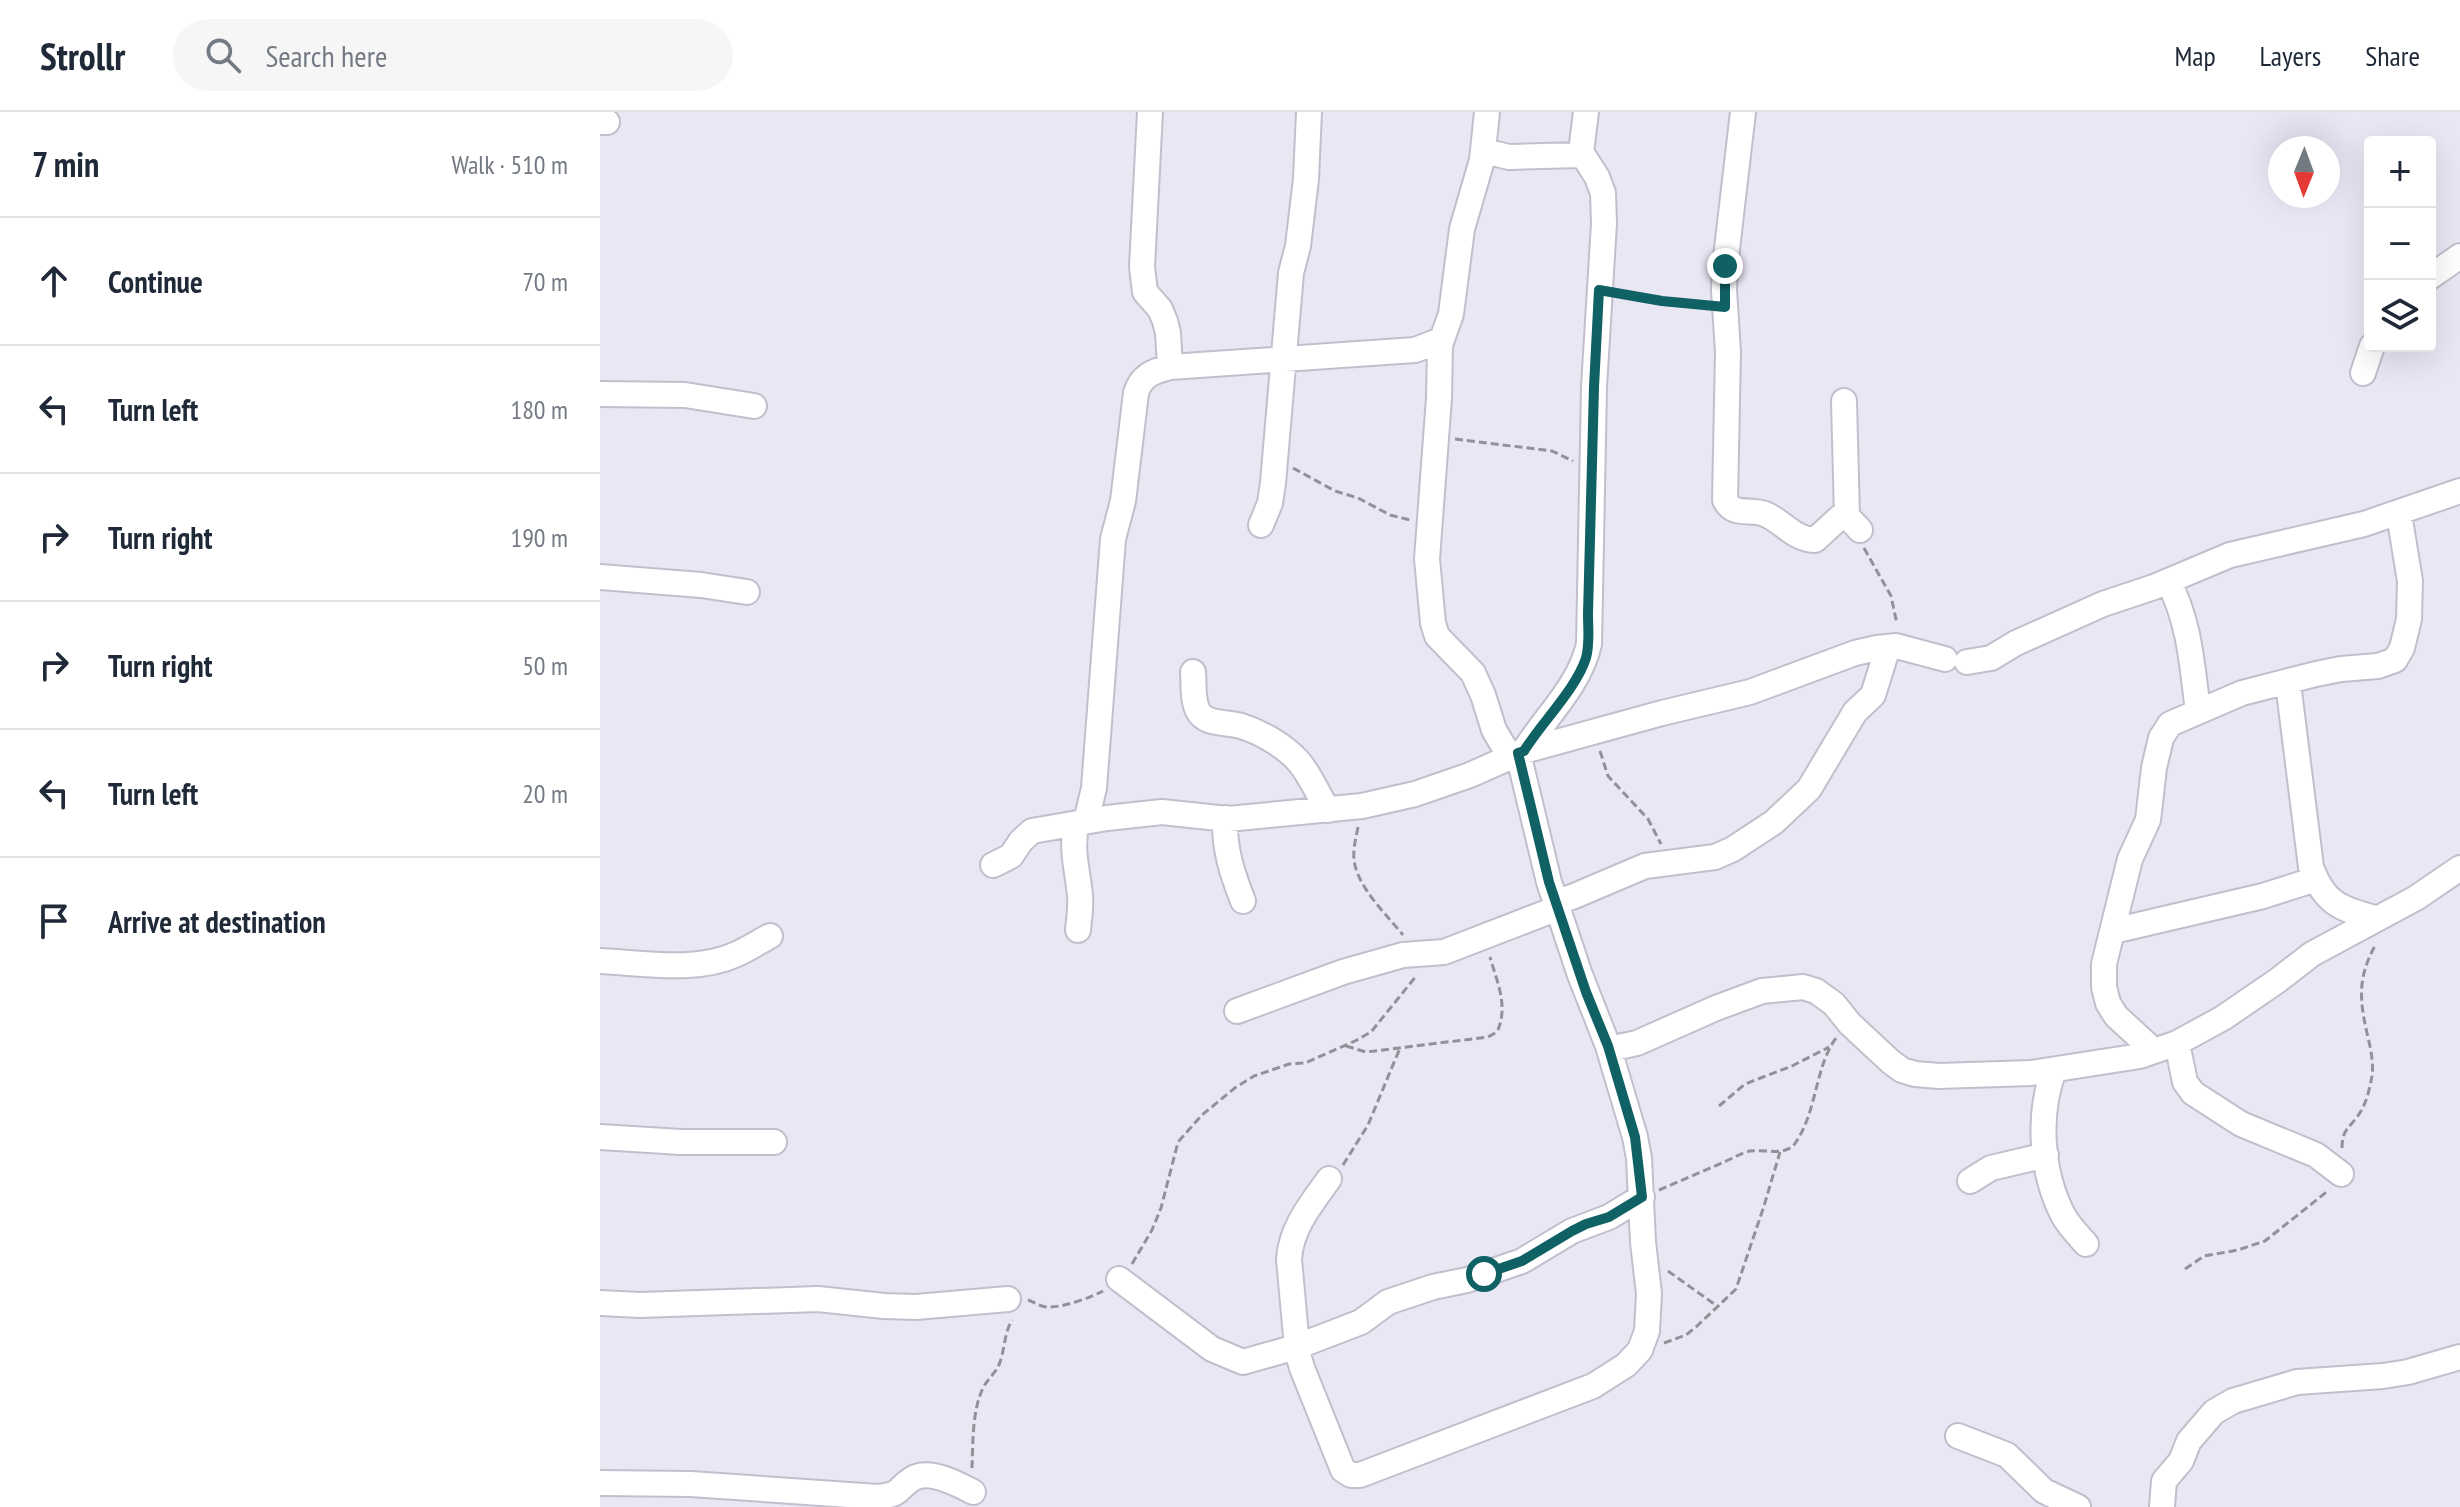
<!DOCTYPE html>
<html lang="en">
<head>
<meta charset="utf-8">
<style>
  :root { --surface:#fff; --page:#f6f6f7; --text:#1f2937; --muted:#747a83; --line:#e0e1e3 }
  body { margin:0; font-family:"PT Sans Narrow",sans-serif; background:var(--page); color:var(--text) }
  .controls { position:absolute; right:24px; top:24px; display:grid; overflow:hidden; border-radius:8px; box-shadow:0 8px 32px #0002 }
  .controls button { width:72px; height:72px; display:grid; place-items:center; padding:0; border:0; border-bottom:2px solid var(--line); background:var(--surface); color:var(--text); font:40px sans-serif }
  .compass { position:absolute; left:1668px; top:24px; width:72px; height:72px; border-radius:50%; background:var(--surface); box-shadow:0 8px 32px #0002; rotate:181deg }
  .stop { position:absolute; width:24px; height:24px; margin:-18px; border:6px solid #106164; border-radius:50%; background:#fff }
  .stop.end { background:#106164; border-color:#fff; box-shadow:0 2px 8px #0008 }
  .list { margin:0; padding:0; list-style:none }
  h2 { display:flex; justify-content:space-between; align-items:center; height:104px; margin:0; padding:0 32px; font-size:34px }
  h2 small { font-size:26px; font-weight:400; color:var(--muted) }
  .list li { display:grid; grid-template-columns:52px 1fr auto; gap:24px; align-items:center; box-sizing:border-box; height:128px; padding:0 32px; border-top:2px solid var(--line) }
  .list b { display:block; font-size:30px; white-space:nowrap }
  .list em { font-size:26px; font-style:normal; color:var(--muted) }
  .icon { flex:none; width:44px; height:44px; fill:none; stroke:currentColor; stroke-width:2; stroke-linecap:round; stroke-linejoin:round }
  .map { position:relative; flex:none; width:1860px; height:1395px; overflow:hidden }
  header { display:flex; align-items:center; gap:48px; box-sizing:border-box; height:112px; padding:0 40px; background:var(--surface); border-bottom:2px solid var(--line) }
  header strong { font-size:38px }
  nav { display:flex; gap:44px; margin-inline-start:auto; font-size:28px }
  .search { width:560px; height:72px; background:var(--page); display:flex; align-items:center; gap:20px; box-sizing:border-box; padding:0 28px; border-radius:44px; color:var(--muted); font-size:30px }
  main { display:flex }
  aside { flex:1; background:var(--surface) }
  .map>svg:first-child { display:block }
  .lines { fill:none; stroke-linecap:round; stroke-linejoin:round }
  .minor-casing { stroke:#c2bfcd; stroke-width:28 }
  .path { stroke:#929099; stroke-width:3; stroke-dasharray:8 4; stroke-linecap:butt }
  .minor { stroke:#fff; stroke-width:24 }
  .route { stroke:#106164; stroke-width:10 }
</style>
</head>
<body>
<header>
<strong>Strollr</strong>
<div class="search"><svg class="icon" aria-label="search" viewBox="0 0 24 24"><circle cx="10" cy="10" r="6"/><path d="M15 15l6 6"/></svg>Search here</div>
<nav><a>Map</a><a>Layers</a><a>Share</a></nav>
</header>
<main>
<aside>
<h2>7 min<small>Walk · 510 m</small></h2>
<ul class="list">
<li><svg class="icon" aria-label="ahead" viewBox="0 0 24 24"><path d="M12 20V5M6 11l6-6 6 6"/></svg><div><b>Continue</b></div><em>70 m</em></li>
<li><svg class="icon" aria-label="left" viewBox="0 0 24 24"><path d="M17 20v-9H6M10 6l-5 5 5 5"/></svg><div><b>Turn left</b></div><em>180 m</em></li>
<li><svg class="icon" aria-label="right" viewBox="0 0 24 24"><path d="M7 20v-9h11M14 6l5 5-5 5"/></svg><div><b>Turn right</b></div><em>190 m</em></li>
<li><svg class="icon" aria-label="right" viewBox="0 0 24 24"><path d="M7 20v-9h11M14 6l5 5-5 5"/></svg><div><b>Turn right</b></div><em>50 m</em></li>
<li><svg class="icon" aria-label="left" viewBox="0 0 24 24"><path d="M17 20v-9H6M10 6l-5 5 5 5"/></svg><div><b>Turn left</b></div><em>20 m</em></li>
<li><svg class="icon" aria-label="arrive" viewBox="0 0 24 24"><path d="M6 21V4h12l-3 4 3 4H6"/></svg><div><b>Arrive at destination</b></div></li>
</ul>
</aside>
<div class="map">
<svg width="1860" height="1395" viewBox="0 0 1860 1395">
  <rect width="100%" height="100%" fill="#eae7f5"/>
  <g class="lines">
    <g class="minor-casing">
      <path id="minor" d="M550 0 542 155 545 180 560 197 565 209 568 221 570 255
        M887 0 882 48 862 117 851 202 840 233 839 286 827 447 833 511 837 524 873 561 883 583 894 618 910 645
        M1143 0 1125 154 1124 178 1128 240 1125 388C1133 405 1150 396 1165 402 1184 410 1193 427 1215 428L1239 406 1247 404 1260 418
        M0 10H7
        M884 39 909 45 982 43
        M1830 165 1860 144
        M1763 261 1772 234
        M0 282 85 283 154 294
        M1244 289 1247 404
        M661 413 670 391 673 371 691 161 698 134 706 67 709 0
        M0 465 101 473 147 480
        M1568 469C1590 510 1592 554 1598 599
        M1367 550 1391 546 1416 531 1503 492 1554 475 1630 443 1764 412 1860 379
        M593 560C594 573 592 592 600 602 609 613 629 610 641 614 661 620 685 634 699 650 711 664 718 683 728 698
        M1688 571 1711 755C1724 791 1740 797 1775 806
        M924 639C946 604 980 573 989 532L994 275 1004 111 1003 81 997 65 981 40 986 0
        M625 706C624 737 632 761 643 789
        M483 710 487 705 494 676 513 427 523 389 536 281C541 264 553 259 570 255L815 238 841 228
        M477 711C470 737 478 759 480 784 481 796 479 807 478 818
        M393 753 411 744 421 729 432 719 507 706 562 700 628 707 762 694 815 682 870 663 924 639 1062 601 1150 580 1255 541 1277 536 1296 534 1345 547
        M955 790 972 785 1045 754 1115 745 1133 737 1174 710 1209 677 1255 600 1273 583 1288 535
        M1513 819 1663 784 1716 767
        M0 849C44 851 96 861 137 842 148 837 159 830 170 824
        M637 899 743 860 803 843 844 840 958 796
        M1577 931 1585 970 1593 981 1641 1012 1716 1043 1741 1062
        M1009 937 1037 931 1116 896 1162 879 1203 875 1216 879 1234 892 1250 912 1291 950 1302 958 1315 962 1339 964 1431 961 1540 944 1577 931 1623 906 1677 869 1712 842 1816 786 1860 756
        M1554 939 1516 904 1508 891 1504 875V852L1530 747 1548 708 1554 656 1561 626 1570 612 1642 581 1716 562 1741 557 1778 554 1795 548 1802 536 1809 507 1810 469 1799 402
        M1454 958C1437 1003 1441 1060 1463 1103 1469 1114 1478 1123 1486 1132
        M0 1025 81 1030H174
        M1370 1069 1391 1056 1446 1043
        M519 1167 612 1237 643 1250 696 1235 761 1210 788 1190 833 1175 867 1168 922 1149 972 1119 1009 1105 1042 1085
        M0 1191 40 1193 218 1187 284 1194 316 1195 408 1187
        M696 1235 702 1256 743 1358 751 1363H760L993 1274 1026 1253 1040 1238 1047 1219 1049 1182 1043 1130 1039 1046 1035 1025 1008 934 980 863 949 770 918 641
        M697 1235 689 1147C691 1116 711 1092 729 1067
        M1358 1324 1407 1343 1444 1379 1478 1395
        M0 1371 91 1372 278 1385C303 1382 295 1378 312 1367 329 1356 358 1372 373 1380
        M1562 1395 1564 1369 1581 1349 1589 1329 1614 1300 1633 1289 1697 1270 1783 1264 1808 1260 1860 1245"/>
    </g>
    <path class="path" d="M1018 181 1062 189 1106 194
      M855 327 952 339 973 349
      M693 356 735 379 758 386 790 403 810 408
      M1264 436 1291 484 1297 512
      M1000 639 1008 664 1048 707 1061 732
      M758 715C756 726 753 736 754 747 756 774 787 803 803 823
      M746 934 766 940 888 925 897 920C909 895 897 870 890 845
      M1119 994 1145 972 1192 954 1229 935
      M1742 1036C1742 1015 1752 1015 1761 999 1767 989 1770 975 1772 964 1774 950 1770 934 1767 921 1759 886 1758 864 1776 832
      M743 1053 768 1013 800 936
      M1059 1078C1080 1069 1101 1060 1122 1051 1131 1047 1141 1041 1150 1039 1166 1037 1187 1045 1196 1030 1217 999 1215 955 1236 926
      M532 1152 552 1118 561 1096 578 1030 602 1003 636 975 654 964 689 952 705 951 755 929 771 920 817 863
      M1585 1157 1604 1144 1638 1138 1665 1129 1729 1078
      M1068 1159 1117 1194
      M428 1188C434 1190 439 1194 446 1195 462 1196 490 1186 503 1179
      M1064 1231 1086 1223 1096 1215 1136 1177 1164 1094 1180 1040
      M372 1356C373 1331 372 1299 383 1276 388 1266 397 1260 400 1250 405 1236 404 1222 412 1208"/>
    <use href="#minor" class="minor"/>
  </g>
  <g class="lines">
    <path class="route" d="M884 1162 922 1149 972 1119 986 1112 1009 1105 1042 1085 1035 1025 1008 934 986 880 949 770 918 641 924 639C942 610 976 577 986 546 990 532 988 517 988 502L994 275 999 178 1062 189 1125 195V154"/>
  </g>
</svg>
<div class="controls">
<button>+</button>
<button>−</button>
<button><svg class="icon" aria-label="layers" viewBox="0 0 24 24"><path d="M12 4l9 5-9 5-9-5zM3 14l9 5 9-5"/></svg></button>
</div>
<svg class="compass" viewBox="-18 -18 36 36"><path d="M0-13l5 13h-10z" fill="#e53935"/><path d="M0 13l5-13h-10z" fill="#747a83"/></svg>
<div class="stop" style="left:884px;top:1162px"></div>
<div class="stop end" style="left:1125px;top:154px"></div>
</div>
</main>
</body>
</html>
